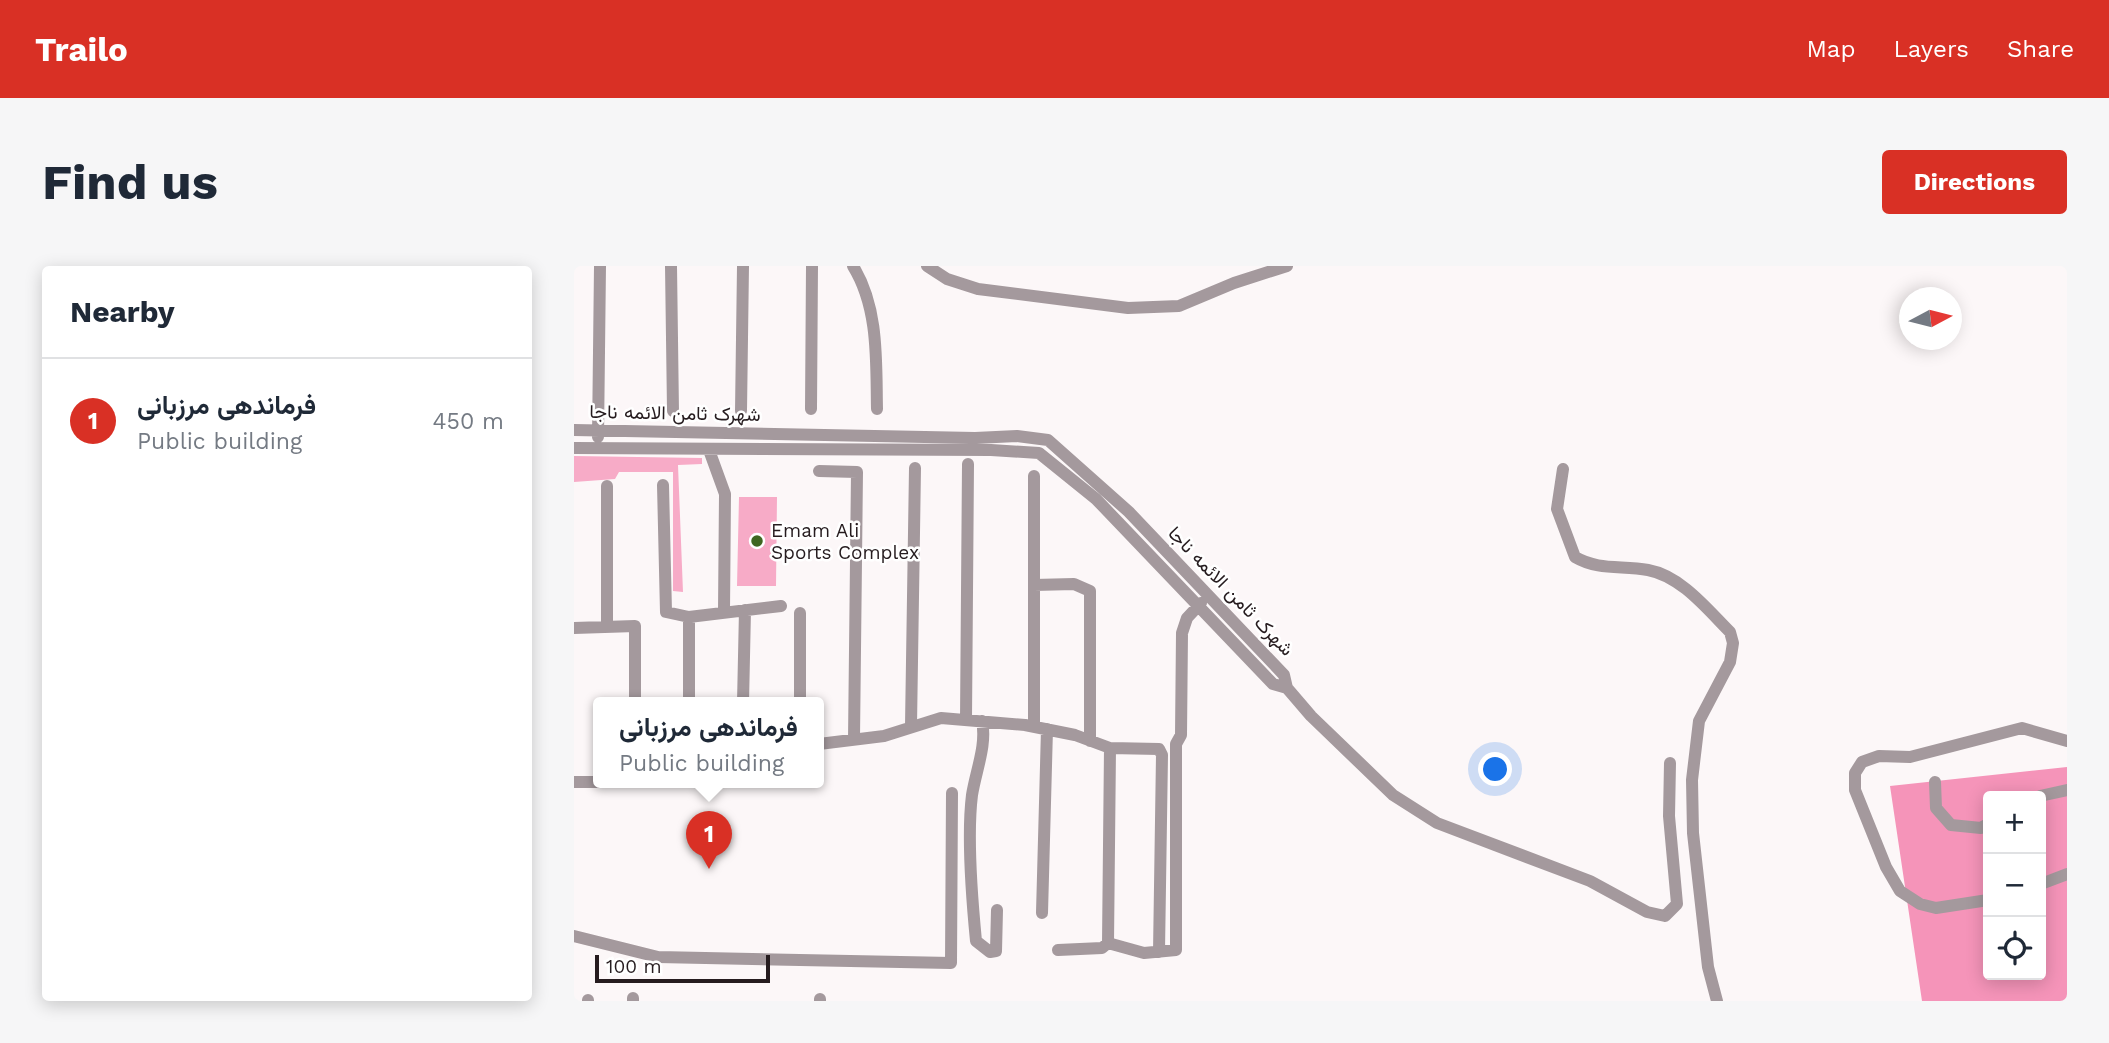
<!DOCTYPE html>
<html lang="en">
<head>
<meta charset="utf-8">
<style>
  :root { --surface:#fff; --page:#f6f6f7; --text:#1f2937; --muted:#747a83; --line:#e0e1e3; --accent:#d93025 }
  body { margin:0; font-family:"Work Sans",Vazirmatn,sans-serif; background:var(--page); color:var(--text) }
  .controls { position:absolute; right:21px; bottom:21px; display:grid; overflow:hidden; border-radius:7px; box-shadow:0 4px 18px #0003 }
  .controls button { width:63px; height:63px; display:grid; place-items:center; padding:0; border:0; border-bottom:2px solid var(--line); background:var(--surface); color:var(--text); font:35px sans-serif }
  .compass { position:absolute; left:1325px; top:21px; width:63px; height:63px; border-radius:50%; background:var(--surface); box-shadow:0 4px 18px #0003; rotate:83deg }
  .scale { position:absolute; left:21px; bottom:18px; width:175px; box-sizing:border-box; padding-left:7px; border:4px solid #261c1f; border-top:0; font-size:19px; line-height:24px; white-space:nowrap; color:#261c1f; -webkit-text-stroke:5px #fff; paint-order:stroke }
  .you { position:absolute; left:922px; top:504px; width:24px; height:24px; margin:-18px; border:5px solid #fff; border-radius:50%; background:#1a73e8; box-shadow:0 0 0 10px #1a73e833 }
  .badge { display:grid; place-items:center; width:46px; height:46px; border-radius:50%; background:var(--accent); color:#fff; font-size:23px; font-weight:700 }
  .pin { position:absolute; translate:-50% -58px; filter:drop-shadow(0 2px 4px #0008) }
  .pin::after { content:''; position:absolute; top:37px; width:24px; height:21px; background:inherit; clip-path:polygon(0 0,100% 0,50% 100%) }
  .popup { position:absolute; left:19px; top:431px; width:231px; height:91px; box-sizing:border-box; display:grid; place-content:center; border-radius:7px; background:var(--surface); filter:drop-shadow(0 2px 5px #0005); font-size:23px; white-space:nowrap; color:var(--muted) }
  .popup b { font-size:26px; color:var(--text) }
  .popup::after { content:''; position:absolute; left:50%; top:100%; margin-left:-14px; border:14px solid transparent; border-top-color:var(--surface) }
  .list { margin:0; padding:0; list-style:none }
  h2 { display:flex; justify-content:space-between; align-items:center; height:91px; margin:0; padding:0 28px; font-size:30px }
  h2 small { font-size:23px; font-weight:400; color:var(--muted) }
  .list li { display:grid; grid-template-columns:46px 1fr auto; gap:21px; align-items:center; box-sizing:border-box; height:126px; padding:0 28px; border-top:2px solid var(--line) }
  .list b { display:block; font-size:26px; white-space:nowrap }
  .list p { margin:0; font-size:23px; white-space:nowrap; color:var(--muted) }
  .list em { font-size:23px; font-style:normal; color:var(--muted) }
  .icon { flex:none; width:38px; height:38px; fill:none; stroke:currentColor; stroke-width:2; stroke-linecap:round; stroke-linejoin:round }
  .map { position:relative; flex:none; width:1493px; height:735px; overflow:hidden; border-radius:7px }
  header { display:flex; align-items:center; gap:42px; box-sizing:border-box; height:98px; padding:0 35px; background:var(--accent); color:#fff }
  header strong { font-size:33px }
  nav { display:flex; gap:38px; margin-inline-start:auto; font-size:24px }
  .intro { display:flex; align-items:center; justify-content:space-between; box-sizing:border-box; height:168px; padding:0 42px }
  h1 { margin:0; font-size:49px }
  .button { padding:18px 32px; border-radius:7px; background:var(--accent); color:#fff; font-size:24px; font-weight:700 }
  main { display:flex; gap:42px; padding:0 42px }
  aside { flex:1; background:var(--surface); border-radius:7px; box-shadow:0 4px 18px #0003 }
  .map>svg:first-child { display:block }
  .green { fill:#f7abc7 }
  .forest { fill:#f594b9; fill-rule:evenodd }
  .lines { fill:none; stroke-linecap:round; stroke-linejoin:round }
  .minor { stroke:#a4999d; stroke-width:12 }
  .poi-dot { fill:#3f6621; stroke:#fff; stroke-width:2.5 }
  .labels { text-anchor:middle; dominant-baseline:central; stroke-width:5; stroke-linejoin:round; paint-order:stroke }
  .street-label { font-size:19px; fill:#261c1f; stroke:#fff }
  .poi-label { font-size:19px; fill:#261c1f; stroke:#fff; text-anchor:start }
</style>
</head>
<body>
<header>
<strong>Trailo</strong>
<nav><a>Map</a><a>Layers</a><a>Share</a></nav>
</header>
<div class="intro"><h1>Find us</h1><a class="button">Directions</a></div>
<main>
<aside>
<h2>Nearby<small></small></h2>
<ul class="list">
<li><span class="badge">1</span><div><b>فرماندهی مرزبانی</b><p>Public building</p></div><em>450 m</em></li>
</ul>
</aside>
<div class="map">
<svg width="1493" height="735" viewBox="0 0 1493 735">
  <rect width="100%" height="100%" fill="#fcf7f8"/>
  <path class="green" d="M0 190 128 192V198L104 199 109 326 99 325V206H45L41 213 0 216Z
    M165 231H203L202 320H163Z"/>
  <path class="forest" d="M1493 501V735H1348L1316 520ZM1414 530H1467V709H1414Z"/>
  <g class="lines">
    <path class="minor" d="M97 0 99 145
      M279 0C305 42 302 95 303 143
      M353 0 373 13 404 23 554 42 605 40 660 17 713 0
      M237 143 238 0
      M167 145 169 0
      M0 164 401 172 443 170 474 174 555 246 710 409 713 422 699 418 522 233 465 187 417 184 0 182
      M24 171 26 0
      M135 184 151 228 150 346
      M989 203 983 243 1001 291C1025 305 1048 299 1074 304 1107 310 1133 343 1156 366L1159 377 1156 396 1125 455 1118 514 1119 567 1134 701 1143 735
      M245 205 283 206 280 473
      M460 210V460
      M89 219 92 346 115 351 207 340
      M460 319 500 318 516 325V475
      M226 347V437
      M33 361V220
      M0 362 61 360V437
      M713 422 737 450 819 529 863 557 1016 615 1073 646 1091 650 1103 638 1095 550 1096 497
      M115 437V351
      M169 437 171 344
      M392 454 394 198
      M408 455C413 479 402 504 398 529 393 569 398 634 402 675L416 686 422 685 423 644
      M337 460 341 202
      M245 478 310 470 367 452 451 459 501 469 536 482 585 483 588 489 585 686
      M0 516H25
      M1361 516 1362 542 1377 559 1407 562 1414 558
      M1466 530 1493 524
      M1467 618 1493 608
      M1414 634 1362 642 1346 638 1326 625 1312 601 1281 524V507L1288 496 1305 490 1336 491 1448 462 1493 475
      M468 647 473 463
      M0 670 84 691 377 697 378 527
      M534 677 570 687 602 684V478L607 469 608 367 613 352 627 337
      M534 677 536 482
      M484 684 528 682 534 677
      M14 735V734
      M59 735V732
      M246 735V733"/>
  </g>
  <circle class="poi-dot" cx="183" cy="275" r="7"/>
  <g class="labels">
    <g class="street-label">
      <text transform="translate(101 147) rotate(1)">شهرک ثامن الائمه ناجا</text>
      <text transform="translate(657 325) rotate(46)">شهرک ثامن الائمه ناجا</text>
    </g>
    <g class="poi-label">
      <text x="197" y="264">Emam Ali<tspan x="197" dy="22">Sports Complex</tspan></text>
    </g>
  </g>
</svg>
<div class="controls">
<button>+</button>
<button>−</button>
<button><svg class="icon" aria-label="locate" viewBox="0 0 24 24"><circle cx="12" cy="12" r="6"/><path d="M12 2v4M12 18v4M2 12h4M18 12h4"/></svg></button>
</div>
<svg class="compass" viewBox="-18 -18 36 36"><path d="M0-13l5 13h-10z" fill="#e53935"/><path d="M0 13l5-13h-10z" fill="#747a83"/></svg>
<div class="scale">100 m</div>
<div class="you"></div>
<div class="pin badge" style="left:135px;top:603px">1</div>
<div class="popup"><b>فرماندهی مرزبانی</b>Public building</div>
</div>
</main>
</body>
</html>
